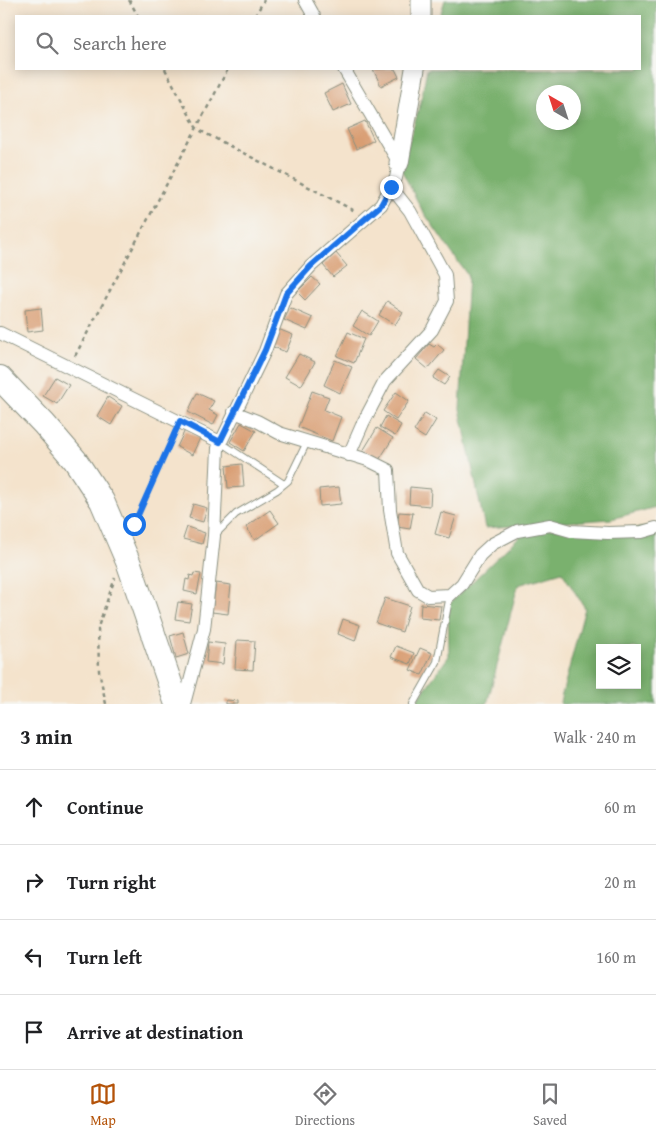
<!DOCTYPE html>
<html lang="en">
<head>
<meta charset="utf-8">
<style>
  :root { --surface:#fff; --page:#f2f2f2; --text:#202124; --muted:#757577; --line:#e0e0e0; --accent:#b45309 }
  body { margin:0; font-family:"Gentium Book Plus",serif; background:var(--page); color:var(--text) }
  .controls { position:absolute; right:15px; bottom:15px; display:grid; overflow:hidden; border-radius:0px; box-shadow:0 2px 12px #0003 }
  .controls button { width:45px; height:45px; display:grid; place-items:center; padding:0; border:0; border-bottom:1px solid var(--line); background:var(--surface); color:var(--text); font:25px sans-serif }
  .compass { position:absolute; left:536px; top:85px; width:45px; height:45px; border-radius:50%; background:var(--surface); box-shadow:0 2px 12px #0003; rotate:321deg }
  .stop { position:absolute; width:15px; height:15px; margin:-11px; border:4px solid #1a73e8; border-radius:50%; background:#fff }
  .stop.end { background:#1a73e8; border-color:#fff; box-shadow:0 1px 5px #0008 }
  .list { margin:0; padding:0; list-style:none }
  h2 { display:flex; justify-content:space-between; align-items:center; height:65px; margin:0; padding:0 20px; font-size:21px }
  h2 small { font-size:16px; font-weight:400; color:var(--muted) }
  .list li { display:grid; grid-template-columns:32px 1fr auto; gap:15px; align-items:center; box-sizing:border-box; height:75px; padding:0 20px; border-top:1px solid var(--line) }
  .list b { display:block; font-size:19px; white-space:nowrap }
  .list em { font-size:16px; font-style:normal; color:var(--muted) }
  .icon { flex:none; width:28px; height:28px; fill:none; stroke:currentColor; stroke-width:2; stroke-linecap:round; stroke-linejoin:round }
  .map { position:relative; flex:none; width:656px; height:704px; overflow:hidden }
  .search { position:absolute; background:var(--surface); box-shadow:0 2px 12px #0003; left:15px; right:15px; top:15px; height:55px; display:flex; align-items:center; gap:12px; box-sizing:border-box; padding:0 18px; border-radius:0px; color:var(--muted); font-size:19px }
  .sheet { height:365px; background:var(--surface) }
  nav { display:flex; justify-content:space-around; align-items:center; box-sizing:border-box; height:70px; border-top:1px solid var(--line); background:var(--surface); font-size:14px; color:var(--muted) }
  nav a { display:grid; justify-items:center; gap:2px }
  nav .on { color:var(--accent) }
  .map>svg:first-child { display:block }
  .forest { fill:#7ab16e; stroke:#4c7751; fill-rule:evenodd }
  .building { fill:#d99e73 }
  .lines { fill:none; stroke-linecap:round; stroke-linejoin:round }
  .lane-casing { stroke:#8a9080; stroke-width:8 }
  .street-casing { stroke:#8a9080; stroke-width:14 }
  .secondary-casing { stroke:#8a9080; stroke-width:21 }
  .highway-casing { stroke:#8a9080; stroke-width:26 }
  .path { stroke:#8a9080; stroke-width:2.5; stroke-dasharray:4 4; stroke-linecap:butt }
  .lane { stroke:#fff; stroke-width:6 }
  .street { stroke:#fff; stroke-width:12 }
  .secondary { stroke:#fff; stroke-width:19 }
  .highway { stroke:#fff; stroke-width:24 }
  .route { stroke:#1a73e8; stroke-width:6 }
</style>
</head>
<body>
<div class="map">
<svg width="656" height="704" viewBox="0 0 656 704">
  <rect width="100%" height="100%" fill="#f6f6f2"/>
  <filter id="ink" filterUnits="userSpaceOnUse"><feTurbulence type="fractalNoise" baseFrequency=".02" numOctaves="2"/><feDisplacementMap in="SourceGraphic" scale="10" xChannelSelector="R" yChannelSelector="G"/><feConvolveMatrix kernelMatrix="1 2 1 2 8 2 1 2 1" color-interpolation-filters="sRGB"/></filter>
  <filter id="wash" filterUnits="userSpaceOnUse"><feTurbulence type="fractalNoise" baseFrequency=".0096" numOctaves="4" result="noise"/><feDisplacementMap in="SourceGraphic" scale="20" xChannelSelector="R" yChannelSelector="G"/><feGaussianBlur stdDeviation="1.12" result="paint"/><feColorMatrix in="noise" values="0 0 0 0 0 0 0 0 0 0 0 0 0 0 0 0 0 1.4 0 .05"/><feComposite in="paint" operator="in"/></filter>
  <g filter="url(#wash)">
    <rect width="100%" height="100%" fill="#f4e3cc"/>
    <path class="forest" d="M445 0H656V507L611 519 485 528 460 409 468 276 422 210 401 169 420 105 427 69H640V16H440ZM544 92H574V122H544Z
      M656 528V704H561L560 702 585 608 562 572 518 585 487 704H414L449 656 448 605 527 529ZM600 648H637V685H600Z"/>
    <g id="blocks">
      <path class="building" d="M373 69H395L399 77 381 86Z
        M342 84 351 104 333 112 324 93Z
        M365 121 374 140 356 149 347 129Z
        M336 253 347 266 333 277 323 265Z
        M312 277 320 284 305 300 297 292Z
        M387 301 403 312 395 325 379 315Z
        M41 308 43 330 27 332 25 310Z
        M290 308 313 318 307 330 284 320Z
        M362 311 378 321 369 336 353 326Z
        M278 329 293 335 286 352 271 346Z
        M348 332 364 339 354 363 337 356Z
        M429 344 434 347 437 344 444 350 428 369 416 359Z
        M299 354 315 362 301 386 285 377Z
        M335 360 352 367 340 393 324 385Z
        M439 370 450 377 444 385 433 378Z
        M55 377 69 385 57 404 43 396Z
        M312 391 329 397 324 410 341 417 332 441 298 427Z
        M396 392 409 401 396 420 383 411Z
        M197 393 214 401 209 410 218 415 213 425 188 412Z
        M108 397 122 406 111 425 97 416Z
        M425 413 436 420 425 438 414 431Z
        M386 416 401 425 395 436 380 427Z
        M241 423 256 431 244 451 230 442Z
        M377 428 393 438 379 460 363 451Z
        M185 430 200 438 192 455 177 447Z
        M242 464 244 487 228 488 226 466Z
        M339 487 341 504 320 506 319 489Z
        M410 487 431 489 430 506 409 504Z
        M193 504 207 508 203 522 189 518Z
        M270 510 279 523 255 540 246 527Z
        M399 512 413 513 410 529 397 527Z
        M441 512 456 516 449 538 435 534Z
        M187 527 205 533 202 544 183 539Z
        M194 573 201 574 197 594 184 591 186 579 189 580 190 575 193 576Z
        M216 583 231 585 228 614 212 612Z
        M385 598 410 606 402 632 376 623Z
        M178 602 192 604 189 621 175 619Z
        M421 604 441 606 439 620 420 618Z
        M343 619 360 625 355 641 338 634Z
        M183 632 189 654 176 658 170 636Z
        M237 640 255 641 253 670 235 669Z
        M208 642 225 644 223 664 206 662Z
        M396 646 414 653 410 664 391 657Z
        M420 648 432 653 422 675 410 670Z
        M226 700 238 701V704H226Z"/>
    </g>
  </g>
  <g filter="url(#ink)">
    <use href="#blocks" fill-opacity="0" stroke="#8a9080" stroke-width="1"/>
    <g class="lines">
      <g class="lane-casing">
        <path id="lane" d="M220 442 284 484
          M215 535 236 514 277 490 288 481 307 442
          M413 704 437 662 450 595"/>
      </g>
      <g class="street-casing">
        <path id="street" d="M305 0 314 16
          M0 333 220 442
          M234 412 257 421 279 433 368 460 388 470 390 510 397 553 418 590 428 596 450 595 462 584 480 555 492 544 517 531 550 525 571 531 608 533 642 532 656 528
          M349 455 363 423 385 381 432 330 447 301 445 275 410 211 391 187
          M184 704 204 629 214 536 218 448 265 351 286 294 311 266 381 205 396 178 399 163 344 69"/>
      </g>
      <g class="secondary-casing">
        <path id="secondary" d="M421 16V0
          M399 163 415 69"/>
      </g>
      <g class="highway-casing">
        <path id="highway" d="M0 378 44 424 75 460 102 501 129 564 177 704"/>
      </g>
      <path class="path" d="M129 0 138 16
        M255 16 264 0
        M165 69 197 129 355 211
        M75 356 228 69
        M134 524 175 432
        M106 704 99 671 98 627 115 578"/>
      <use href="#lane" class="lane"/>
      <use href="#street" class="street"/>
      <use href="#secondary" class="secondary"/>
      <use href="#highway" class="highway"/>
    </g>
  </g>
  <g class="lines" filter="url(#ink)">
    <path class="route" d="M134 524 180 421 220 442 265 350 286 294 311 266 381 205 391 187"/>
  </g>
</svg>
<div class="controls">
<button><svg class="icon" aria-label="layers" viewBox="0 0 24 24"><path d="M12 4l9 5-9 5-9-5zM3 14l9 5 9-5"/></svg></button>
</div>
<svg class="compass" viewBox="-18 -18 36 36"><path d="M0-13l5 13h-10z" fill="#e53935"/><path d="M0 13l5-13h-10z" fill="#757577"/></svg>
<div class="stop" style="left:134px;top:524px"></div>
<div class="stop end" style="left:391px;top:187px"></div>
<div class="search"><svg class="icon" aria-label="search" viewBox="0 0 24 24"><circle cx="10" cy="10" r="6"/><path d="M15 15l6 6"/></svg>Search here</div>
</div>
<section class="sheet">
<h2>3 min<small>Walk · 240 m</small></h2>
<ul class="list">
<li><svg class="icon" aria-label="ahead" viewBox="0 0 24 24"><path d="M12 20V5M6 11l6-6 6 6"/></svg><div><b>Continue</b></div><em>60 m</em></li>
<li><svg class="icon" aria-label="right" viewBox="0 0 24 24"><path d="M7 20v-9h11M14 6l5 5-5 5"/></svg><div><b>Turn right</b></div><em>20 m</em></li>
<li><svg class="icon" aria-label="left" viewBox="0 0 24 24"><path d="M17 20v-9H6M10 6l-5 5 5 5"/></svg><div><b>Turn left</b></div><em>160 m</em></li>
<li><svg class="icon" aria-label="arrive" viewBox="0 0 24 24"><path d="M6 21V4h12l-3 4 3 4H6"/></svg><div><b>Arrive at destination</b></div></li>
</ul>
</section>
<nav>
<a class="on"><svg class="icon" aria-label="map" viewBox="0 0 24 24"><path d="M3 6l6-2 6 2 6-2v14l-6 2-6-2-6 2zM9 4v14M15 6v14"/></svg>Map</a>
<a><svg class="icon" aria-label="directions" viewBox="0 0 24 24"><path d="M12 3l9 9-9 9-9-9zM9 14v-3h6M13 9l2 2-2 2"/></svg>Directions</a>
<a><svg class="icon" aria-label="saved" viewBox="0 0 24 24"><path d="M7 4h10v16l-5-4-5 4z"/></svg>Saved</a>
</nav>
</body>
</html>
